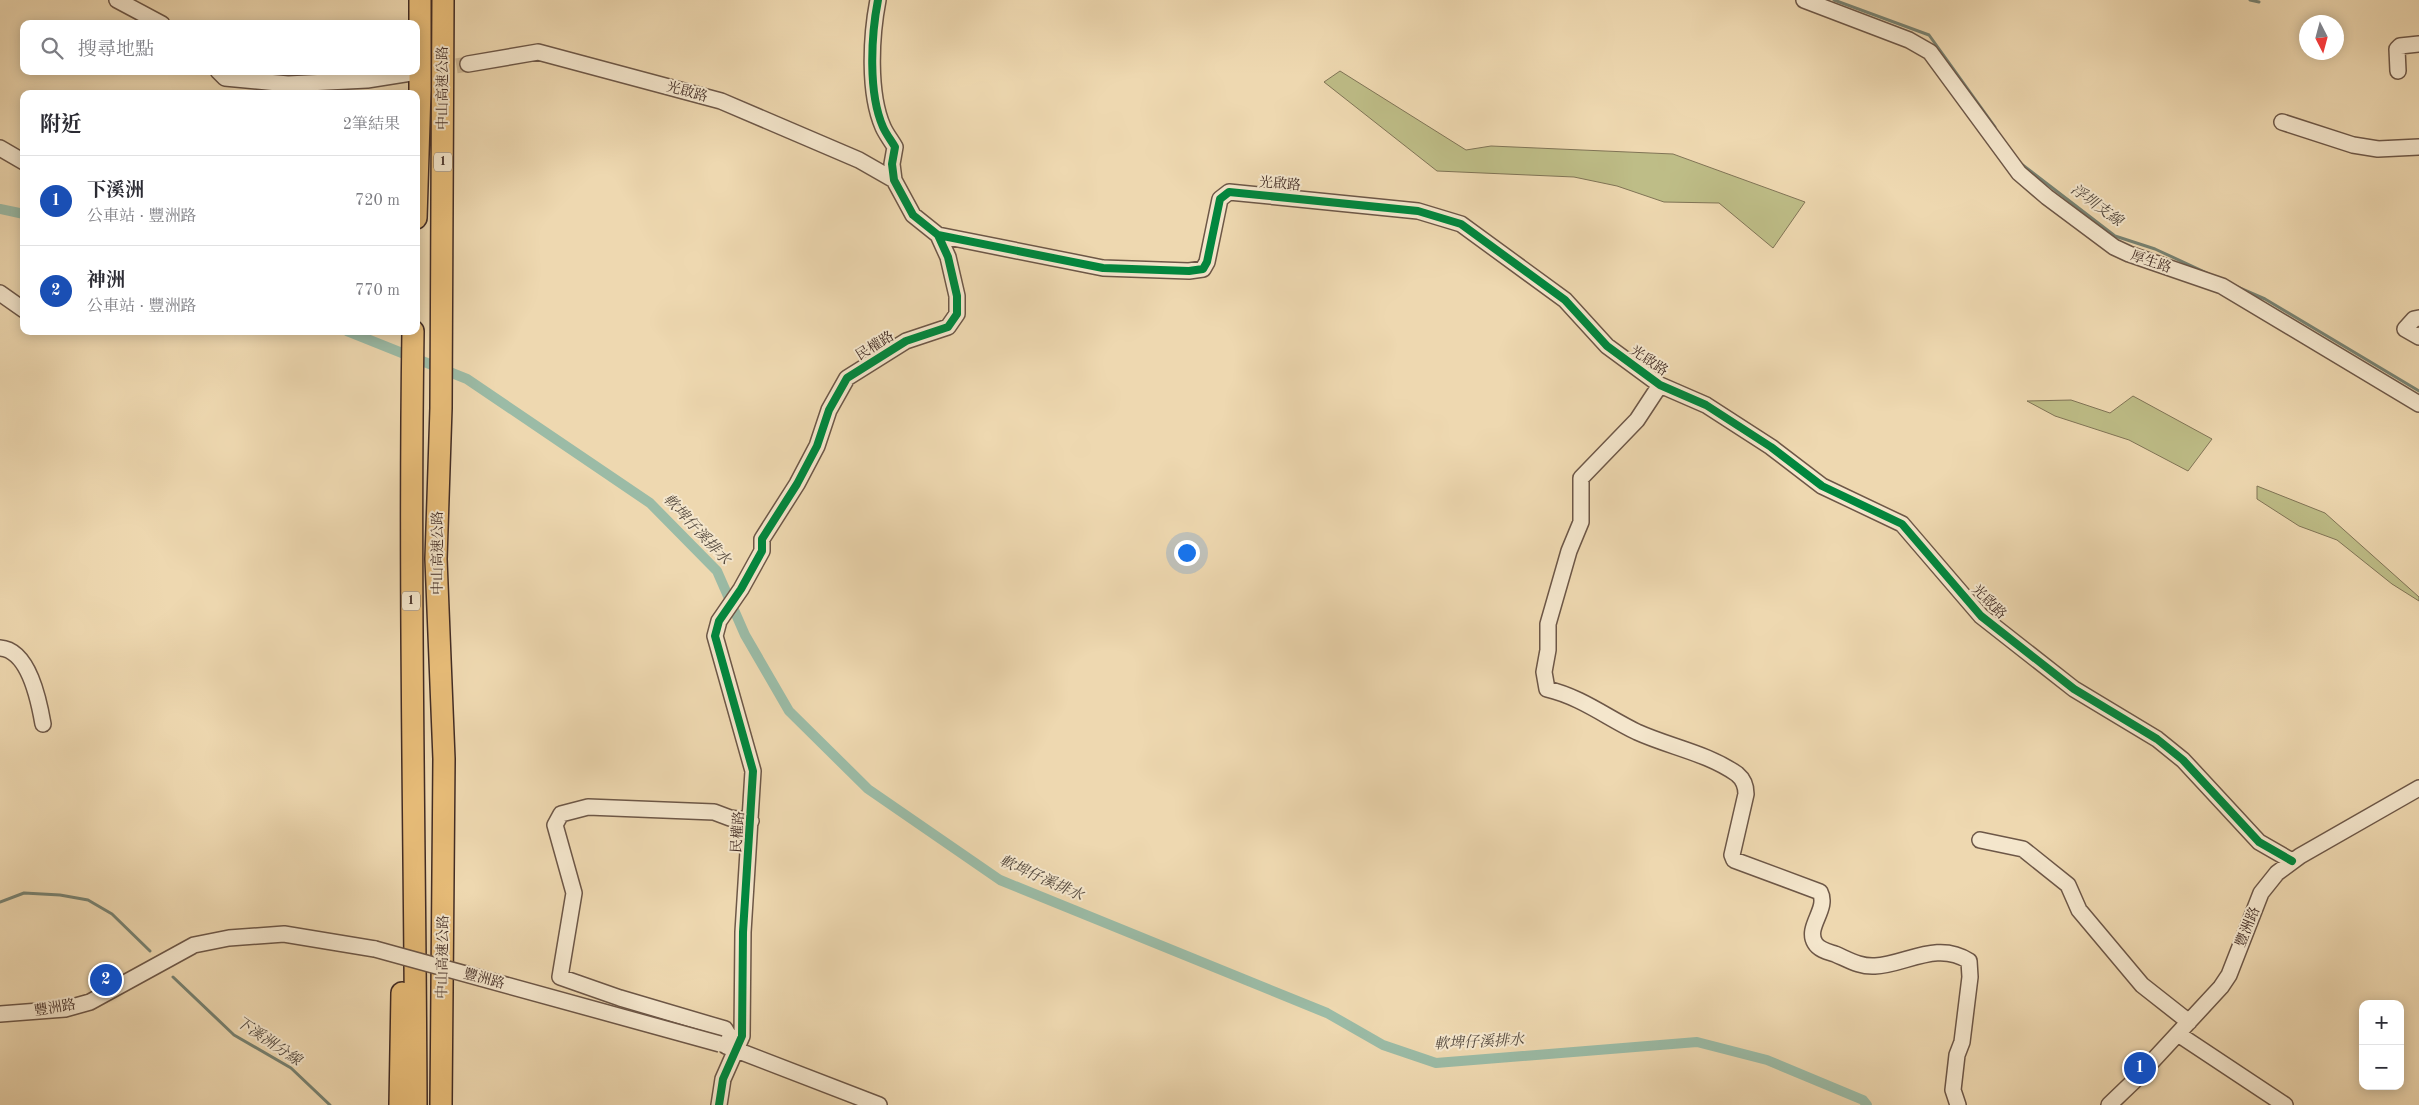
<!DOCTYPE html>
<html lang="zh-TW">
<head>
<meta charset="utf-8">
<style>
  :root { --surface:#fff; --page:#f2f2f3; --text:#2b2b33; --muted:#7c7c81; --line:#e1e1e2; --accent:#db2777 }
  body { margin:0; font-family:"Old Standard TT","Noto Serif TC",serif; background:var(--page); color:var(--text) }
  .controls { position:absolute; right:15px; bottom:15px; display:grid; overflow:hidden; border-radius:10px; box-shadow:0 2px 12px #0003 }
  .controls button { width:45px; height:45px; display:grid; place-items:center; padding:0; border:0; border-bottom:1px solid var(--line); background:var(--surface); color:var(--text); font:25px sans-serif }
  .compass { position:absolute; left:2299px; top:15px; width:45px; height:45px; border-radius:50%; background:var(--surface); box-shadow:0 2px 12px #0003; rotate:174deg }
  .you { position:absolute; left:1186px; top:552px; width:18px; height:18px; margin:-12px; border:4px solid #fff; border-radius:50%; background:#1a73e8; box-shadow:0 0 0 8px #1a73e833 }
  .badge { display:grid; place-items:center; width:32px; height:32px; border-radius:50%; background:var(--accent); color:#fff; font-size:16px; font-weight:700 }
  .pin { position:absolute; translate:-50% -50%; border:2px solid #fff; box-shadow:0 1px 5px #0006 }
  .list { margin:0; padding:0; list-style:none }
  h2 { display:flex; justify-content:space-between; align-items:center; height:65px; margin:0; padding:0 20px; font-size:21px }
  h2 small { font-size:16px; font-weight:400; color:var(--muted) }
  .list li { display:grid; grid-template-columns:32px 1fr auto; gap:15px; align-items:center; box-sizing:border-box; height:90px; padding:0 20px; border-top:1px solid var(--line) }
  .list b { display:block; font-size:19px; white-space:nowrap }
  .list p { margin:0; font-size:16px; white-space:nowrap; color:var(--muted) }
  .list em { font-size:16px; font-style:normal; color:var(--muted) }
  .icon { flex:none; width:28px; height:28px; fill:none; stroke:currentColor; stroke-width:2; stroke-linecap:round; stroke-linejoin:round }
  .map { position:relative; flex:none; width:2419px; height:1105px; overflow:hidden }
  .search { position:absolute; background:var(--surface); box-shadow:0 2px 12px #0003; left:20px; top:20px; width:400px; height:55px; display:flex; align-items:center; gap:12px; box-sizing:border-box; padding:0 18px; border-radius:10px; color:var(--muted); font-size:19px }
  .panel { position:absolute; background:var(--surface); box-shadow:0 2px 12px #0003; left:20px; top:90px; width:400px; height:245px; border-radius:10px }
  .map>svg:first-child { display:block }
  .green { fill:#bebd87; stroke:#807456 }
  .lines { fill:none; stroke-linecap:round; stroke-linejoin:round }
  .stream { stroke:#778272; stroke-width:3 }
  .canal { stroke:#9bbba6; stroke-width:10 }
  .minor-tunnel { stroke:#ccb694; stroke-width:15; stroke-dasharray:15 8; stroke-linecap:butt }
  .minor-casing { stroke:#6d5747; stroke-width:18 }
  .highway-casing { stroke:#422c24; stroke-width:24 }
  .minor { stroke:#f4e6cc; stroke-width:15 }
  .highway { stroke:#e7bc78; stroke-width:21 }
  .minor-bridge-casing { stroke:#6d5747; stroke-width:18; stroke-linecap:butt }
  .minor-bridge { stroke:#f4e6cc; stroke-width:15 }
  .cycleway-casing { stroke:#f4e6cc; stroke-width:11 }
  .cycleway { stroke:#00873e; stroke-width:8 }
  .labels { text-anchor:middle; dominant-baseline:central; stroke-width:4; stroke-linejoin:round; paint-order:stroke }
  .shield { fill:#f4e6cc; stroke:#776456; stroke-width:1 }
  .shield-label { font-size:12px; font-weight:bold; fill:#422c24 }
  .street-label { font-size:14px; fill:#422c24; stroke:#f4e6cc }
  .water-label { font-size:15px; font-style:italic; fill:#54493e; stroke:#f4e6cc }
</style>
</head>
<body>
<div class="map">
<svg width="2419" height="1105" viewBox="0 0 2419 1105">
  <rect width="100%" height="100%" fill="#eed8b0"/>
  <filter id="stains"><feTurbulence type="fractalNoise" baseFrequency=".004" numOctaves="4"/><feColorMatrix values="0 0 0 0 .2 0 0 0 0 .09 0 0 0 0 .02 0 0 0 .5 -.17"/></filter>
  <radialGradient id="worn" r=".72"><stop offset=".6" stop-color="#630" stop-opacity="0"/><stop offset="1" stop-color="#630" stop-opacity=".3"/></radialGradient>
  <path class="green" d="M1340 71 1466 150 1491 146 1673 154 1805 202 1773 248 1719 203 1664 202 1617 186 1574 177 1437 171 1324 82Z
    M2133 396 2212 439 2188 471 2129 440 2055 416 2027 401 2071 400 2110 413Z
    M2257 486 2325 513 2419 597V601L2392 584 2337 540 2299 526 2257 499Z"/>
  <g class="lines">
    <path class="stream" d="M1834 0 1929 35 1995 127
      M2250 0 2259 2
      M2020 163 2115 236 2155 249 2209 274
      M2235 286 2265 299 2419 391
      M0 902 24 893 60 895 88 900 112 914 150 951
      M173 977 234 1035 291 1068 330 1105"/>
    <path class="canal" d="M0 209 24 214
      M347 331 467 379 650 503 717 571 745 635 789 711 868 789 1000 880 1327 1013 1383 1045 1436 1063 1697 1042 1767 1060 1863 1100 1867 1105"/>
    <path class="minor-tunnel" d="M411 73 468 64"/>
    <g class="minor-casing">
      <path id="minor" d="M117 0 162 24
        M1804 0 1909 40 1930 52 2019 173 2047 197 2114 247 2129 254 2222 286 2419 404
        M468 64 538 52 721 101 859 160 894 180
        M218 71 225 78 288 84 367 80 411 73
        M2398 71 2397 49 2400 46 2419 44
        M2282 122 2353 145 2378 149 2419 147
        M0 148 24 162
        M938 235 1103 268 1189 271 1203 269 1207 262 1220 199 1229 192 1418 211 1461 224 1565 300 1607 346 1660 385 1706 405 1771 447 1822 486 1902 524 1981 616 2074 689 2157 739 2183 760 2259 842 2292 861
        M0 293 24 310
        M2419 318 2414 319 2405 329 2419 337
        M1660 385 1637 420 1581 478V522L1569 551 1548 624V650L1544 672 1547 689C1581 697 1606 717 1637 732 1670 747 1707 753 1737 774 1743 779 1746 786 1746 794L1732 855 1734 860 1820 892C1829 909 1805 927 1815 943 1819 950 1829 952 1835 954 1849 960 1860 967 1875 966 1905 965 1937 940 1969 961L1970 977 1962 1042 1957 1055 1953 1090 1958 1105
        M0 648C29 650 39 701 43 724
        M1980 840 2023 849 2068 885 2079 910 2142 985 2189 1022
        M0 1014 65 1009 90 1002 194 945 229 938 284 934 375 949
        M2178 1034 2285 1105
        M726 1046 879 1105
        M736 1048 725 1029 620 998 560 977 574 893 555 825 561 814 588 807 714 812 730 818 751 821
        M719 1105 723 1079 742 1036 743 932 753 771 715 636 719 621 741 589 762 551V539L797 484 817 446 829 410 847 378 906 341 948 327 957 314V296L948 257 938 235 913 215 894 180 892 164 895 147C891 140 886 134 883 127 868 93 871 36 878 0
        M2109 1105 2134 1081 2221 987 2229 975 2261 893 2277 873 2300 856 2419 788"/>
    </g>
    <g class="highway-casing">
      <path id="highway" d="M416 218 420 90V0
        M413 331C409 589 415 847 416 1105
        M400 1105 402 993
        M441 1105 444 759 436 559 441 408 443 0"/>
    </g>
    <use href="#minor" class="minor"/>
    <use href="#highway" class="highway"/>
    <g class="minor-bridge-casing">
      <path id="minor-bridge" d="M375 949 720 1044"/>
    </g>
    <use href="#minor-bridge" class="minor-bridge"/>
    <g class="cycleway-casing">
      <path id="cycleway" d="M938 235 1103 268 1189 271 1203 269 1207 262 1220 199 1229 192 1418 211 1461 224 1565 300 1607 346 1660 385 1706 405 1771 447 1822 486 1902 524 1981 616 2074 689 2157 739 2183 760 2259 842 2292 861
        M719 1105 723 1079 742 1036 743 932 753 771 715 636 719 621 741 589 762 551V539L797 484 817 446 829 410 847 378 906 341 948 327 957 314V296L948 257 938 235 913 215 894 180 892 164 895 147C891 140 886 134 883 127 868 93 871 36 878 0"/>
    </g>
    <use href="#cycleway" class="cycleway"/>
  </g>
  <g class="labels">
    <g class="shield">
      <rect x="434" y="152.5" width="18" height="19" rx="4"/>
      <rect x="402" y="591.5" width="18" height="19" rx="4"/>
    </g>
    <g class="shield-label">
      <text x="443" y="162">1</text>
      <text x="411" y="601">1</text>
    </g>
    <g class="street-label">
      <text transform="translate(443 88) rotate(-90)">中山高速公路</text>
      <text transform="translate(687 92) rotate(15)">光啟路</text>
      <text transform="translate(1280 184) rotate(5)">光啟路</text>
      <text transform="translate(2151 262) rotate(19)">厚生路</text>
      <text transform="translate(875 346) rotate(-32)">民權路</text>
      <text transform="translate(1649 361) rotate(34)">光啟路</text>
      <text transform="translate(438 553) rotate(-90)">中山高速公路</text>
      <text transform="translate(1989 602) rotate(45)">光啟路</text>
      <text transform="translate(738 832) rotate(-86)">民權路</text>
      <text transform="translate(2248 927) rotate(-68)">豐洲路</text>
      <text transform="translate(443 957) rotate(-89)">中山高速公路</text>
      <text transform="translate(484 979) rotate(15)">豐洲路</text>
      <text transform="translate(55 1008) rotate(-10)">豐洲路</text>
    </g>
    <g class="water-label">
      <text transform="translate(2096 206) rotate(36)">浮圳支線</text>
      <text transform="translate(696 530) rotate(47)">軟埤仔溪排水</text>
      <text transform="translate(1041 879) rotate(24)">軟埤仔溪排水</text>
      <text transform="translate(268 1042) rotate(34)">下溪洲分線</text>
      <text transform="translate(1479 1043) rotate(-3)">軟埤仔溪排水</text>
    </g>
  </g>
  <rect width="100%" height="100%" filter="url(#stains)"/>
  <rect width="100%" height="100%" fill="url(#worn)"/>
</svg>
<div class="controls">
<button>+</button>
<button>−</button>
</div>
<svg class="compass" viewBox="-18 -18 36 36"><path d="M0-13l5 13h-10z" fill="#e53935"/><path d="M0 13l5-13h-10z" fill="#7c7c81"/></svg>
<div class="you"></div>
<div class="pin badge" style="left:2140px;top:1068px;background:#1a4fb4">1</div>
<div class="pin badge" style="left:106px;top:980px;background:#1a4fb4">2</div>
<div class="search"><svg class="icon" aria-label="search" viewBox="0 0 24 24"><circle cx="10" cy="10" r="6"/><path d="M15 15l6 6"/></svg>搜尋地點</div>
<section class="panel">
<h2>附近<small>2筆結果</small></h2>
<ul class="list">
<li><span class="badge" style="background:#1a4fb4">1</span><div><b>下溪洲</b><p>公車站 · 豐洲路</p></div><em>720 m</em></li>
<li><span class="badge" style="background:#1a4fb4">2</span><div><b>神洲</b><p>公車站 · 豐洲路</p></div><em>770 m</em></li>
</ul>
</section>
</div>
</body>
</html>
